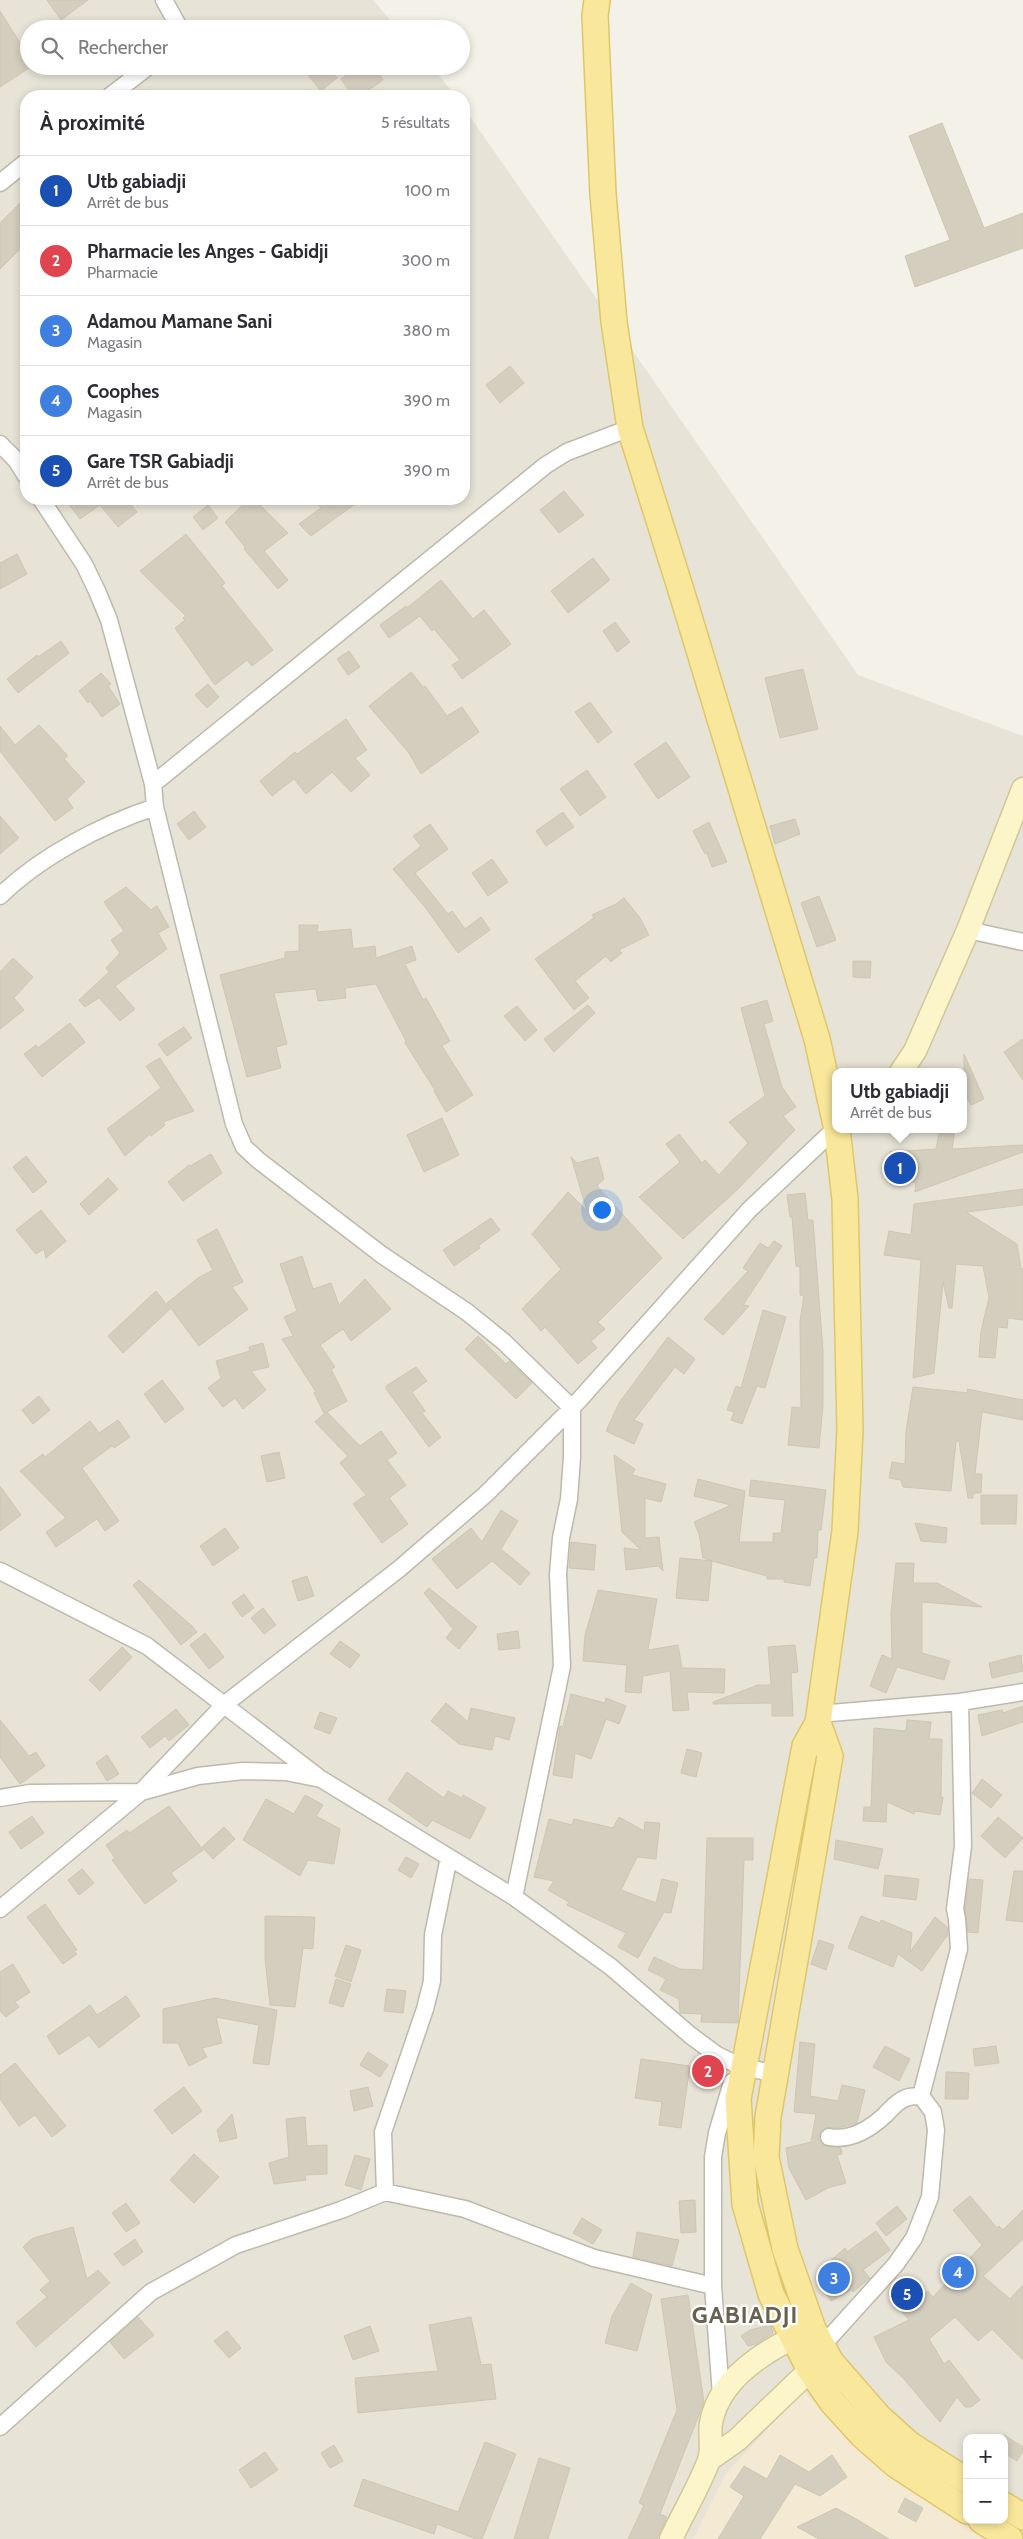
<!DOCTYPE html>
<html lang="fr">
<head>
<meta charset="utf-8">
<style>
  :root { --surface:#fff; --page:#f7f7f7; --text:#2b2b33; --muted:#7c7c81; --line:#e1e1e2; --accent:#0b8043 }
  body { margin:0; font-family:Cabin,sans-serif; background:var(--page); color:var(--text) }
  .controls { position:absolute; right:15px; bottom:15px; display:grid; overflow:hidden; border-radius:10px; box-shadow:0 2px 8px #0003 }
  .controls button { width:45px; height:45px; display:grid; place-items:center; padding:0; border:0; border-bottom:1px solid var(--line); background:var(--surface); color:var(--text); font:25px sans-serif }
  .you { position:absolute; left:601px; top:1209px; width:18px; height:18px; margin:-12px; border:4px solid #fff; border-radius:50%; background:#1a73e8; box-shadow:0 0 0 8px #1a73e833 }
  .badge { display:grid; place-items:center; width:32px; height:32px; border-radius:50%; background:var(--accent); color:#fff; font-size:16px; font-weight:700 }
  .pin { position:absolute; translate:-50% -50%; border:2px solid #fff; box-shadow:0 1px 5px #0006 }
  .popup { position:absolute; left:832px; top:1068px; width:135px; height:65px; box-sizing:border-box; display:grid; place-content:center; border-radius:10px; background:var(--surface); filter:drop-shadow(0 1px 4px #0005); font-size:16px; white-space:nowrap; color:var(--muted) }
  .popup b { font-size:19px; color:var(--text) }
  .popup::after { content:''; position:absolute; left:50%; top:100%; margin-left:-10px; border:10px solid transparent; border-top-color:var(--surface) }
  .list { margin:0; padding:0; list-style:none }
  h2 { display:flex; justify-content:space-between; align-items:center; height:65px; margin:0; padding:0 20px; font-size:21px }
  h2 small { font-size:16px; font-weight:400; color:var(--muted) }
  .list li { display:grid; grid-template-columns:32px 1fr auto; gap:15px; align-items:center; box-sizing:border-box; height:70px; padding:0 20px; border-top:1px solid var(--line) }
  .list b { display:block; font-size:19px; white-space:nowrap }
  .list p { margin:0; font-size:16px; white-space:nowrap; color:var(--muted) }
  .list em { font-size:16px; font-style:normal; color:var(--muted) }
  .icon { flex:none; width:28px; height:28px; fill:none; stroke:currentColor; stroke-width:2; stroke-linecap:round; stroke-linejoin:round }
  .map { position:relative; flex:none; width:1023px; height:2539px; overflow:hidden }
  .search { position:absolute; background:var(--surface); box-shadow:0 2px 8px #0003; left:20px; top:20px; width:450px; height:55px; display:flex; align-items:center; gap:12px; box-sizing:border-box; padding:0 18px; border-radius:28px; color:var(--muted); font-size:19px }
  .panel { position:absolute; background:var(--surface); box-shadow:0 2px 8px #0003; left:20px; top:90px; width:450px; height:415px; border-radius:20px }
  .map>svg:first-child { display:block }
  .residential { fill:#e7e3d6; fill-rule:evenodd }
  .commercial { fill:#f4ead4 }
  .building { fill:#d4cebe; stroke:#cfc6b1 }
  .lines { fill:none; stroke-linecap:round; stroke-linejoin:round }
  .street-casing { stroke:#beb9ab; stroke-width:19 }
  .secondary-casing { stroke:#d1c799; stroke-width:25 }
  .primary-casing { stroke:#dec76b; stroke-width:28 }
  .street { stroke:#fff; stroke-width:16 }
  .secondary { stroke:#fcf5c9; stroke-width:22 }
  .primary { stroke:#f9e89b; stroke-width:25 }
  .labels { text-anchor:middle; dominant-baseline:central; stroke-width:4.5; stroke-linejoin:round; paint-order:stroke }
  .district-label { font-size:24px; font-weight:bold; letter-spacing:1px; fill:#68614f; stroke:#fff }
</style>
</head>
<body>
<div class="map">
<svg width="1023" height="2539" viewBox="0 0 1023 2539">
  <rect width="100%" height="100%" fill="#f3f1e8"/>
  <path class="residential" d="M0 0H373L398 29H29V66H431L456 96H26V499H464V108L858 675 1023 736V2539H0ZM836 1072H964V1129H836ZM967 2438H1004V2520H967Z"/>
  <path class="commercial" d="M803 2391 845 2431 907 2483 986 2539H693L725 2475Z"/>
  <path class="building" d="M47 0H88L61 20Z
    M0 11 29 57V68L0 87Z
    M301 66H328L337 78 321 91Z
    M359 66H373L383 80 360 96H353L341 79Z
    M942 123 984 228 1023 213V248L915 287 905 256 950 240 909 136Z
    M26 197V243L0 269V223Z
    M510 366 524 383 500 403 486 385Z
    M564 491 584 515 559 533 540 510Z
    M65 499H126L137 512 118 527 100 505 80 519Z
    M249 499H254L288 533 264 551 288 580 278 589 244 549 245 547 225 522Z
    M314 499H362L311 536 299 524 321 508Z
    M208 505 218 518 203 530 193 517Z
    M186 534 225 583 222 586 273 650 252 666 247 660 215 685 175 628 185 620 183 618 186 616 140 571Z
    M17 554 27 574 0 589V563Z
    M593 558 610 580 568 613 551 591Z
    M441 580 473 619 484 610 511 644 462 679 452 665 460 660 434 629 432 631 420 616 389 638 380 625 406 606 407 608Z
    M615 622 630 642 617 652 603 631Z
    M61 641 69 653 18 693 7 679 37 655 38 657Z
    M349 651 360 667 348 675 337 659Z
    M803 669 818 729 780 738 765 678Z
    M411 672 423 687 425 686 447 716 462 707 479 732 421 774 409 753 369 706Z
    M101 673 111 684 108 686 120 704 102 717 90 701 88 703 79 691Z
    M208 684 219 697 207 708 195 695Z
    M590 702 612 732 598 743 575 712Z
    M346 719 367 750 355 758 370 775 351 792 332 772 306 794 294 779 272 796 260 781 295 752 297 754Z
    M39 725 68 756 64 759 85 782 67 799 73 808 55 821 0 751V726L15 745Z
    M666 742 690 777 658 799 634 764Z
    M587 770 606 797 580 816 560 789Z
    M194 811 206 827 189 840 177 824Z
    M563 812 574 827 546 846 536 831Z
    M0 816 19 838 0 854Z
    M795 819 800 834 775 844 770 826Z
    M709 822 727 862 712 867 707 853 705 854 693 831Z
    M430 824 448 849 415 873 448 914 452 911 465 929 481 917 490 930 458 953 425 907 393 869 421 846 413 836Z
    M492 859 508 882 488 896 472 873Z
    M126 887 151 910 157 906 169 927 158 933 167 949 115 986 135 1009 120 1021 99 998 85 1007 79 1000 109 972 106 968 120 953 111 940 124 931 104 902Z
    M819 896 836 940 817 947 801 903Z
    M624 898 640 918 649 935 619 950 622 953 611 962 606 956 575 981 589 998 574 1010 535 959 594 918 592 915 616 904Z
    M299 925H318L317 932 351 929 353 949 375 946 376 958 412 946 416 960 405 964 423 1000 426 998 450 1041 442 1046 473 1095 446 1112 434 1091 435 1090 405 1043 406 1041 376 984 345 988 346 998 318 1001 316 989 274 993 287 1044 276 1047 281 1068 247 1077 220 975 285 958V952L299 951Z
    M13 958 33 977 14 998 24 1010 0 1029V972Z
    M853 961H871L870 978 853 977Z
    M767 1000 773 1021 764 1024 782 1087 796 1107 783 1116 795 1130 738 1189 683 1239 639 1197 680 1162 666 1144 679 1134 702 1163 705 1160 719 1175 748 1143 729 1122 765 1096 741 1008Z
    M588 1005 595 1013 554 1052 544 1039Z
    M517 1006 537 1030 525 1041 504 1016Z
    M70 1023 85 1042 42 1077 24 1054 36 1045 38 1048Z
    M184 1027 192 1038 167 1056 158 1044Z
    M1023 1039V1080L1004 1052Z
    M964 1054 984 1099 971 1105 964 1092Z
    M160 1058 194 1111 163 1122 165 1125 151 1136 150 1134 125 1156 107 1129 161 1088 146 1066Z
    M442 1118 459 1155 424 1172 407 1135Z
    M940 1129H955L952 1149 1023 1145V1152L915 1192 916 1182 891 1184 890 1152 936 1149Z
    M211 1154 222 1173 183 1201 168 1182 189 1165 190 1166Z
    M26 1156 47 1182 33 1193 13 1167Z
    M571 1157 577 1163 598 1157 604 1179 597 1186 662 1258 598 1322 605 1329 591 1341 597 1348 578 1364 545 1327 541 1331 522 1309 561 1269 532 1234 568 1192 587 1211Z
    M108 1178 118 1189 89 1215 80 1204Z
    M1023 1189V1205L966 1212 1017 1244 1021 1268 1023 1269V1320L1008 1318 1007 1328 998 1327 995 1358 979 1357 981 1331 989 1298 983 1266 956 1264 952 1308H949L943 1282 934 1373 913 1378 921 1260 884 1255 889 1231 911 1235 914 1204Z
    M805 1193 808 1220H813L823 1351V1405L819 1448 788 1445 792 1407 801 1408 800 1321 804 1296 800 1295V1267L796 1266 792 1217H790L787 1195Z
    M41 1210 66 1241 46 1258 44 1249 36 1254 16 1230Z
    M491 1218 500 1230 478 1246 480 1248 454 1266 443 1250Z
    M217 1229 243 1282 232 1287 248 1309 199 1346 167 1303 198 1278 213 1270 197 1240Z
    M774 1241 782 1246 743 1305 749 1306 723 1335 704 1319 748 1271 743 1268 760 1243 768 1248Z
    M302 1256 313 1289 331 1283 339 1305 365 1279 391 1309 351 1341 343 1329 320 1345 335 1367 331 1369 347 1401 327 1412 360 1446 381 1431 397 1453 387 1460 406 1485 389 1498 408 1524 382 1543 353 1504 366 1495 340 1463 348 1456 315 1422 326 1412 324 1413 314 1393 316 1392 282 1339 293 1336 284 1317 297 1311 280 1264Z
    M156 1291 170 1309 123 1353 108 1336Z
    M763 1310 786 1317 765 1388 757 1386 742 1424 731 1420 734 1412 727 1410 736 1386 741 1388Z
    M478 1336 506 1364 509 1361 532 1383 516 1399 465 1349Z
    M668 1337 695 1359 684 1374 675 1367 634 1420 643 1424 634 1444 606 1431 619 1403Z
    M263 1343 269 1367 251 1371 266 1390 243 1409 235 1398 223 1407 208 1388 221 1378 216 1361 250 1351 249 1347Z
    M416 1367 427 1381 412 1392 425 1411 422 1413 441 1437 429 1447 386 1389V1386Z
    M162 1380 184 1409 165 1423 144 1394Z
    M913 1387 968 1393 967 1389 1023 1400V1420L982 1412 975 1474H982L981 1493H973V1498H968L959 1441H956L951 1491 903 1487 901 1480 889 1478 892 1462 905 1464 906 1431Z
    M39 1396 50 1410 33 1424 22 1410Z
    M118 1420 130 1437 114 1448 112 1446 82 1468 119 1521 105 1531 97 1519 56 1547 46 1532 66 1518 20 1471 43 1454 45 1457 90 1421 99 1433Z
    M279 1452 285 1478 267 1482 261 1456Z
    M614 1455 635 1469 632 1475 666 1484 661 1502 645 1498V1538L659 1537 663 1571 658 1566 626 1570 624 1548 641 1550 622 1532Z
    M698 1479 745 1491 739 1542H773V1533H781L785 1500 749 1496 751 1480 826 1490 821 1530H818L817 1558H814L810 1586 784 1582V1579H767V1576L712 1561 708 1601 676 1598 680 1558 712 1561 703 1558 699 1534 694 1522 731 1505 694 1496Z
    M0 1486 21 1515 0 1531Z
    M981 1495H1017L1016 1524H981Z
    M501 1510 518 1521 501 1549 530 1573 520 1585 492 1561 457 1589 432 1559 471 1528 482 1542Z
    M915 1523 947 1528 946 1543 921 1541Z
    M225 1528 239 1548 213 1566 200 1546Z
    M571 1542 596 1545 594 1570 569 1568Z
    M896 1563H914L913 1583H937L982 1607 922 1602V1653L950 1661 944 1680 897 1667 886 1693 870 1686 882 1655 892 1659 891 1613Z
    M307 1576 314 1596 298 1601 292 1581Z
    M139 1580 192 1626 197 1632 181 1645 133 1585Z
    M429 1588 477 1627 459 1649 446 1638 453 1629 424 1593Z
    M598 1590 657 1599 648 1650 678 1645 682 1668 725 1669 724 1693 687 1692 689 1710 673 1711 670 1671 643 1676 641 1693 625 1692 627 1665 583 1661 585 1635Z
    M244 1594 254 1608 242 1617 232 1603Z
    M263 1608 276 1625 264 1634 251 1618Z
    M518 1631 520 1648 499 1650 497 1634Z
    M205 1633 224 1657 209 1669 190 1645Z
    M340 1641 360 1655 350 1668 330 1654Z
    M795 1645 798 1672 791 1673 793 1716H772V1703L713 1704V1702L758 1685H771L768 1647Z
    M122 1647 132 1657 100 1691 89 1680Z
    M1021 1655 1023 1671 992 1678 989 1663Z
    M571 1694 605 1703 606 1698 626 1706 619 1724 606 1719 591 1759 575 1753 572 1778 553 1775 560 1726 563 1727Z
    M446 1703 468 1722 471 1708 515 1718 509 1740 495 1736 492 1750 459 1744 431 1721Z
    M1023 1706V1722L982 1736 978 1715 1002 1710 1003 1713Z
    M176 1709 189 1725 169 1741 165 1736 150 1748 141 1737Z
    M320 1712 337 1718 330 1734 314 1728Z
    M0 1720 29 1756 36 1752 45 1766 20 1784 0 1757Z
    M907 1720 931 1722 929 1739H942L941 1797H943L940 1815 915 1811 914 1814 887 1802 886 1822 863 1821 864 1807H871L874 1728 906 1731Z
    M687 1749 702 1753 696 1777 681 1773Z
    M107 1755 119 1774 107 1781 96 1763Z
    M407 1772 444 1798 448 1791 462 1798 463 1795 486 1808 470 1839 432 1820 427 1827 388 1800Z
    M982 1779 1002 1795 991 1808 972 1793Z
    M305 1795 323 1805 316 1816 340 1829 334 1864 308 1860 300 1876 243 1840 266 1799 294 1814Z
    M169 1806 203 1850 171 1873 177 1881 145 1904 112 1860 115 1858 106 1845 127 1830 129 1833Z
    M32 1816 44 1833 21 1849 9 1832Z
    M619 1817 644 1831 645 1822 660 1823 656 1859 637 1857 621 1890 656 1903 662 1879 678 1883 671 1913 664 1912 638 1958 618 1947 626 1933 567 1905 569 1902 548 1890 554 1881 534 1877 549 1819 572 1825 574 1819 613 1828Z
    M998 1817 1023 1838 1005 1858 981 1836Z
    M224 1827 235 1839 213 1859 202 1847Z
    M707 1838H753V1860H744L738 2023 701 2022 702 2014 680 2013 679 1999 660 1990 666 1979 648 1970 654 1957 680 1969 703 1970Z
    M836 1840 883 1849 878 1869 834 1859Z
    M406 1857 419 1864 411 1878 398 1870Z
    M82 1869 94 1883 79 1895 68 1880Z
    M1014 1871H1023V1922L1006 1920Z
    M885 1875 919 1879 916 1900 883 1896Z
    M969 1879 983 1880 978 1933 968 1932 965 1909Z
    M45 1904 77 1950 74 1951 77 1954 63 1964 27 1917Z
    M265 1916 315 1917 313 1949 303 1948 295 2007 270 2005 265 1958Z
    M861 1916 880 1923 881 1920 912 1933 910 1952 935 1917 947 1927 948 1934 922 1971 898 1954 893 1967 848 1948Z
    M819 1940 834 1945 826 1970 811 1964Z
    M346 1945 361 1950 351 1982 335 1976Z
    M13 1964 30 1992 15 2002 19 2007 6 2017 0 2011V1972Z
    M336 1979 351 1984 343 2007 329 2003Z
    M387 1989 406 1991 403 2013 384 2011Z
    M126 1996 140 2016 99 2048 89 2035 59 2055 47 2036 90 2005 97 2015Z
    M215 1998 277 2010 269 2065 253 2063 259 2025 216 2017 222 2043 202 2048 207 2057 189 2066 178 2043H163V2009Z
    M800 2042 815 2044 810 2096 838 2101 842 2085 865 2090 857 2123 843 2127 825 2128 819 2136 824 2145 841 2148 842 2154 837 2155 846 2183 828 2188 806 2200 789 2168 786 2148 811 2142 816 2114 794 2112Z
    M885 2046 910 2059 899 2081 873 2067Z
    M996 2046 999 2063 975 2066 973 2049Z
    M368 2052 388 2065 380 2077 360 2065Z
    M641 2059 690 2066 681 2128 659 2125 662 2102 635 2098Z
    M15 2063 66 2126 52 2137 35 2115 19 2126 0 2099V2075Z
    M946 2072 969 2073 968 2099H945Z
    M184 2087 202 2111 172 2134 154 2110Z
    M368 2087 373 2106 354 2111 350 2091Z
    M232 2114 237 2138 220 2142 217 2130Z
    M305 2117 307 2146 327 2145V2174L305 2175 306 2180 274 2184 269 2163 289 2157 286 2119Z
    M194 2154 219 2177 194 2203 170 2180Z
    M355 2155 370 2159 361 2190 345 2185Z
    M970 2196 997 2228 999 2226 1003 2230 1023 2210V2239L983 2276 1010 2299 1023 2285V2360L992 2329 978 2341 955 2317 929 2339 944 2364 949 2360 980 2400 971 2407H965L957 2397 940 2422 904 2379 886 2362 874 2337 909 2320 902 2312 928 2291 933 2297 982 2245 953 2210Z
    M695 2200 696 2232 681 2233 679 2201Z
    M126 2203 140 2223 126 2232 112 2213Z
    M897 2206 907 2219 886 2236 876 2223Z
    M582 2218 602 2230 593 2244 573 2233Z
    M73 2227 87 2279 98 2270 110 2283 36 2347 16 2323 47 2297 40 2290 50 2281 23 2247 33 2238Z
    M876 2231 890 2250 863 2270 870 2278 853 2292 851 2290 831 2301 817 2278 833 2269 828 2263 845 2248 847 2252Z
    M637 2232 679 2240 672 2266 633 2257Z
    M135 2239 143 2252 123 2266 114 2254Z
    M631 2283 652 2295 637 2351 605 2343 612 2316Z
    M688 2295 704 2402 660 2514 667 2517 657 2539H628L644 2505 639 2503 677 2410 661 2299Z
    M138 2317 154 2335 124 2359 110 2342Z
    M471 2317 481 2365 491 2364 496 2399 358 2413 355 2378 438 2371 429 2325Z
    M771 2325 773 2333 756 2344 748 2346 741 2336 750 2330Z
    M370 2326 379 2351 353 2360 344 2336Z
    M227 2331 241 2348 229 2358 214 2341Z
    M1004 2435 1023 2447V2451L1017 2461 1004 2453Z
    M485 2442 516 2454 482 2539H476L437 2524 434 2534 354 2506 363 2479 458 2512Z
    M334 2445 343 2461 330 2468 321 2453Z
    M265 2452 278 2470 251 2488 239 2470Z
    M780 2455 809 2472 832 2455 847 2477 820 2496 795 2484 760 2539H718L744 2496 730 2487 744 2466 767 2479Z
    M539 2458 570 2468 548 2539H514Z
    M905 2498 923 2508 916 2522 898 2512Z
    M836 2508 858 2520 889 2539H819L797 2527Z"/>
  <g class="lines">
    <g class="street-casing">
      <path id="street" d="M164 0 180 29
        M110 96 149 66
        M0 183 26 162
        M0 444 16 460 26 476
        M153 784 546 465 567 452 630 428
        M0 896C41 856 101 825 155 807
        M968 930 1023 942
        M0 1571 147 1646 317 1776
        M819 1714 960 1702 1023 1692
        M0 1798 30 1793 141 1792 225 1704 399 1569 486 1494 572 1408 504 1342 467 1312 382 1255 258 1160 244 1147 234 1124 155 807 153 784 109 620 97 591 84 564 41 499
        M514 1897 562 1666 558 1574 561 1538 569 1499 572 1457V1408L749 1210 836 1128
        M0 1909 141 1792 198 1776 243 1771 286 1772 321 1779 514 1897 611 1967 690 2035 717 2055 738 2065 774 2074
        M829 2137C850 2141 870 2129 885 2115 891 2109 897 2101 906 2098 910 2096 916 2096 921 2096
        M385 2192 383 2132 425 2009 432 1981 433 1935 449 1857
        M822 2346 896 2264 914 2238 930 2197 936 2130 933 2112 921 2096 959 1949 957 1919 955 1909 963 1846 960 1702
        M721 2395 713 2286V2157L717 2133 732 2082
        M0 2427 151 2292 236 2245 341 2210 385 2192 465 2209 594 2258 713 2286"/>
    </g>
    <g class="secondary-casing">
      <path id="secondary" d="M901 1072 915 1051 968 930 1023 789
        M710 2459 737 2440 810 2370 826 2364
        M671 2539C683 2513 699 2487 709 2460 713 2449 709 2434 711 2423 719 2376 771 2347 810 2330"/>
    </g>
    <g class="primary-casing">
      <path id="primary" d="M597 0 595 16 603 194 614 322 630 428 680 587 817 1039 836 1125
        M837 1129 845 1199 850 1429 845 1531 818 1723 805 1746 738 2099 745 2204 771 2294 810 2370 832 2402 863 2436 896 2465 967 2511
        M818 1723 830 1756 768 2117 766 2157 785 2249 813 2329 831 2362 879 2417 909 2444 967 2481
        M1004 2505 1023 2517
        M981 2520 1010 2539"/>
    </g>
    <use href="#street" class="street"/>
    <use href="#secondary" class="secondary"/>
    <use href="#primary" class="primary"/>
  </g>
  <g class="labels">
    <g class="district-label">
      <text x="745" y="2314">GABIADJI</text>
    </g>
  </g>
</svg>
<div class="controls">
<button>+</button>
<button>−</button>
</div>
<div class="you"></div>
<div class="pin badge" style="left:900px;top:1168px;background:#1a4fb4">1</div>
<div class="popup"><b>Utb gabiadji</b>Arrêt de bus</div>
<div class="pin badge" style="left:708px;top:2071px;background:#e0444e">2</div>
<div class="pin badge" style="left:834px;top:2278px;background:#3f7fe0">3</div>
<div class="pin badge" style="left:958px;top:2272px;background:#3f7fe0">4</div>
<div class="pin badge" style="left:907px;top:2294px;background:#1a4fb4">5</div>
<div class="search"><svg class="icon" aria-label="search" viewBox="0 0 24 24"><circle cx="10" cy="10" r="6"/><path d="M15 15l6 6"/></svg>Rechercher</div>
<section class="panel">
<h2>À proximité<small>5 résultats</small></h2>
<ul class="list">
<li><span class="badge" style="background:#1a4fb4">1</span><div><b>Utb gabiadji</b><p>Arrêt de bus</p></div><em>100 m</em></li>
<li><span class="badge" style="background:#e0444e">2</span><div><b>Pharmacie les Anges - Gabidji</b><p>Pharmacie</p></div><em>300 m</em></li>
<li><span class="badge" style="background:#3f7fe0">3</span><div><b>Adamou Mamane Sani</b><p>Magasin</p></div><em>380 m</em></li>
<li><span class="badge" style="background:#3f7fe0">4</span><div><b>Coophes</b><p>Magasin</p></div><em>390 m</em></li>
<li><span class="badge" style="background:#1a4fb4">5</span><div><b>Gare TSR Gabiadji</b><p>Arrêt de bus</p></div><em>390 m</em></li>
</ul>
</section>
</div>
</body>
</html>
